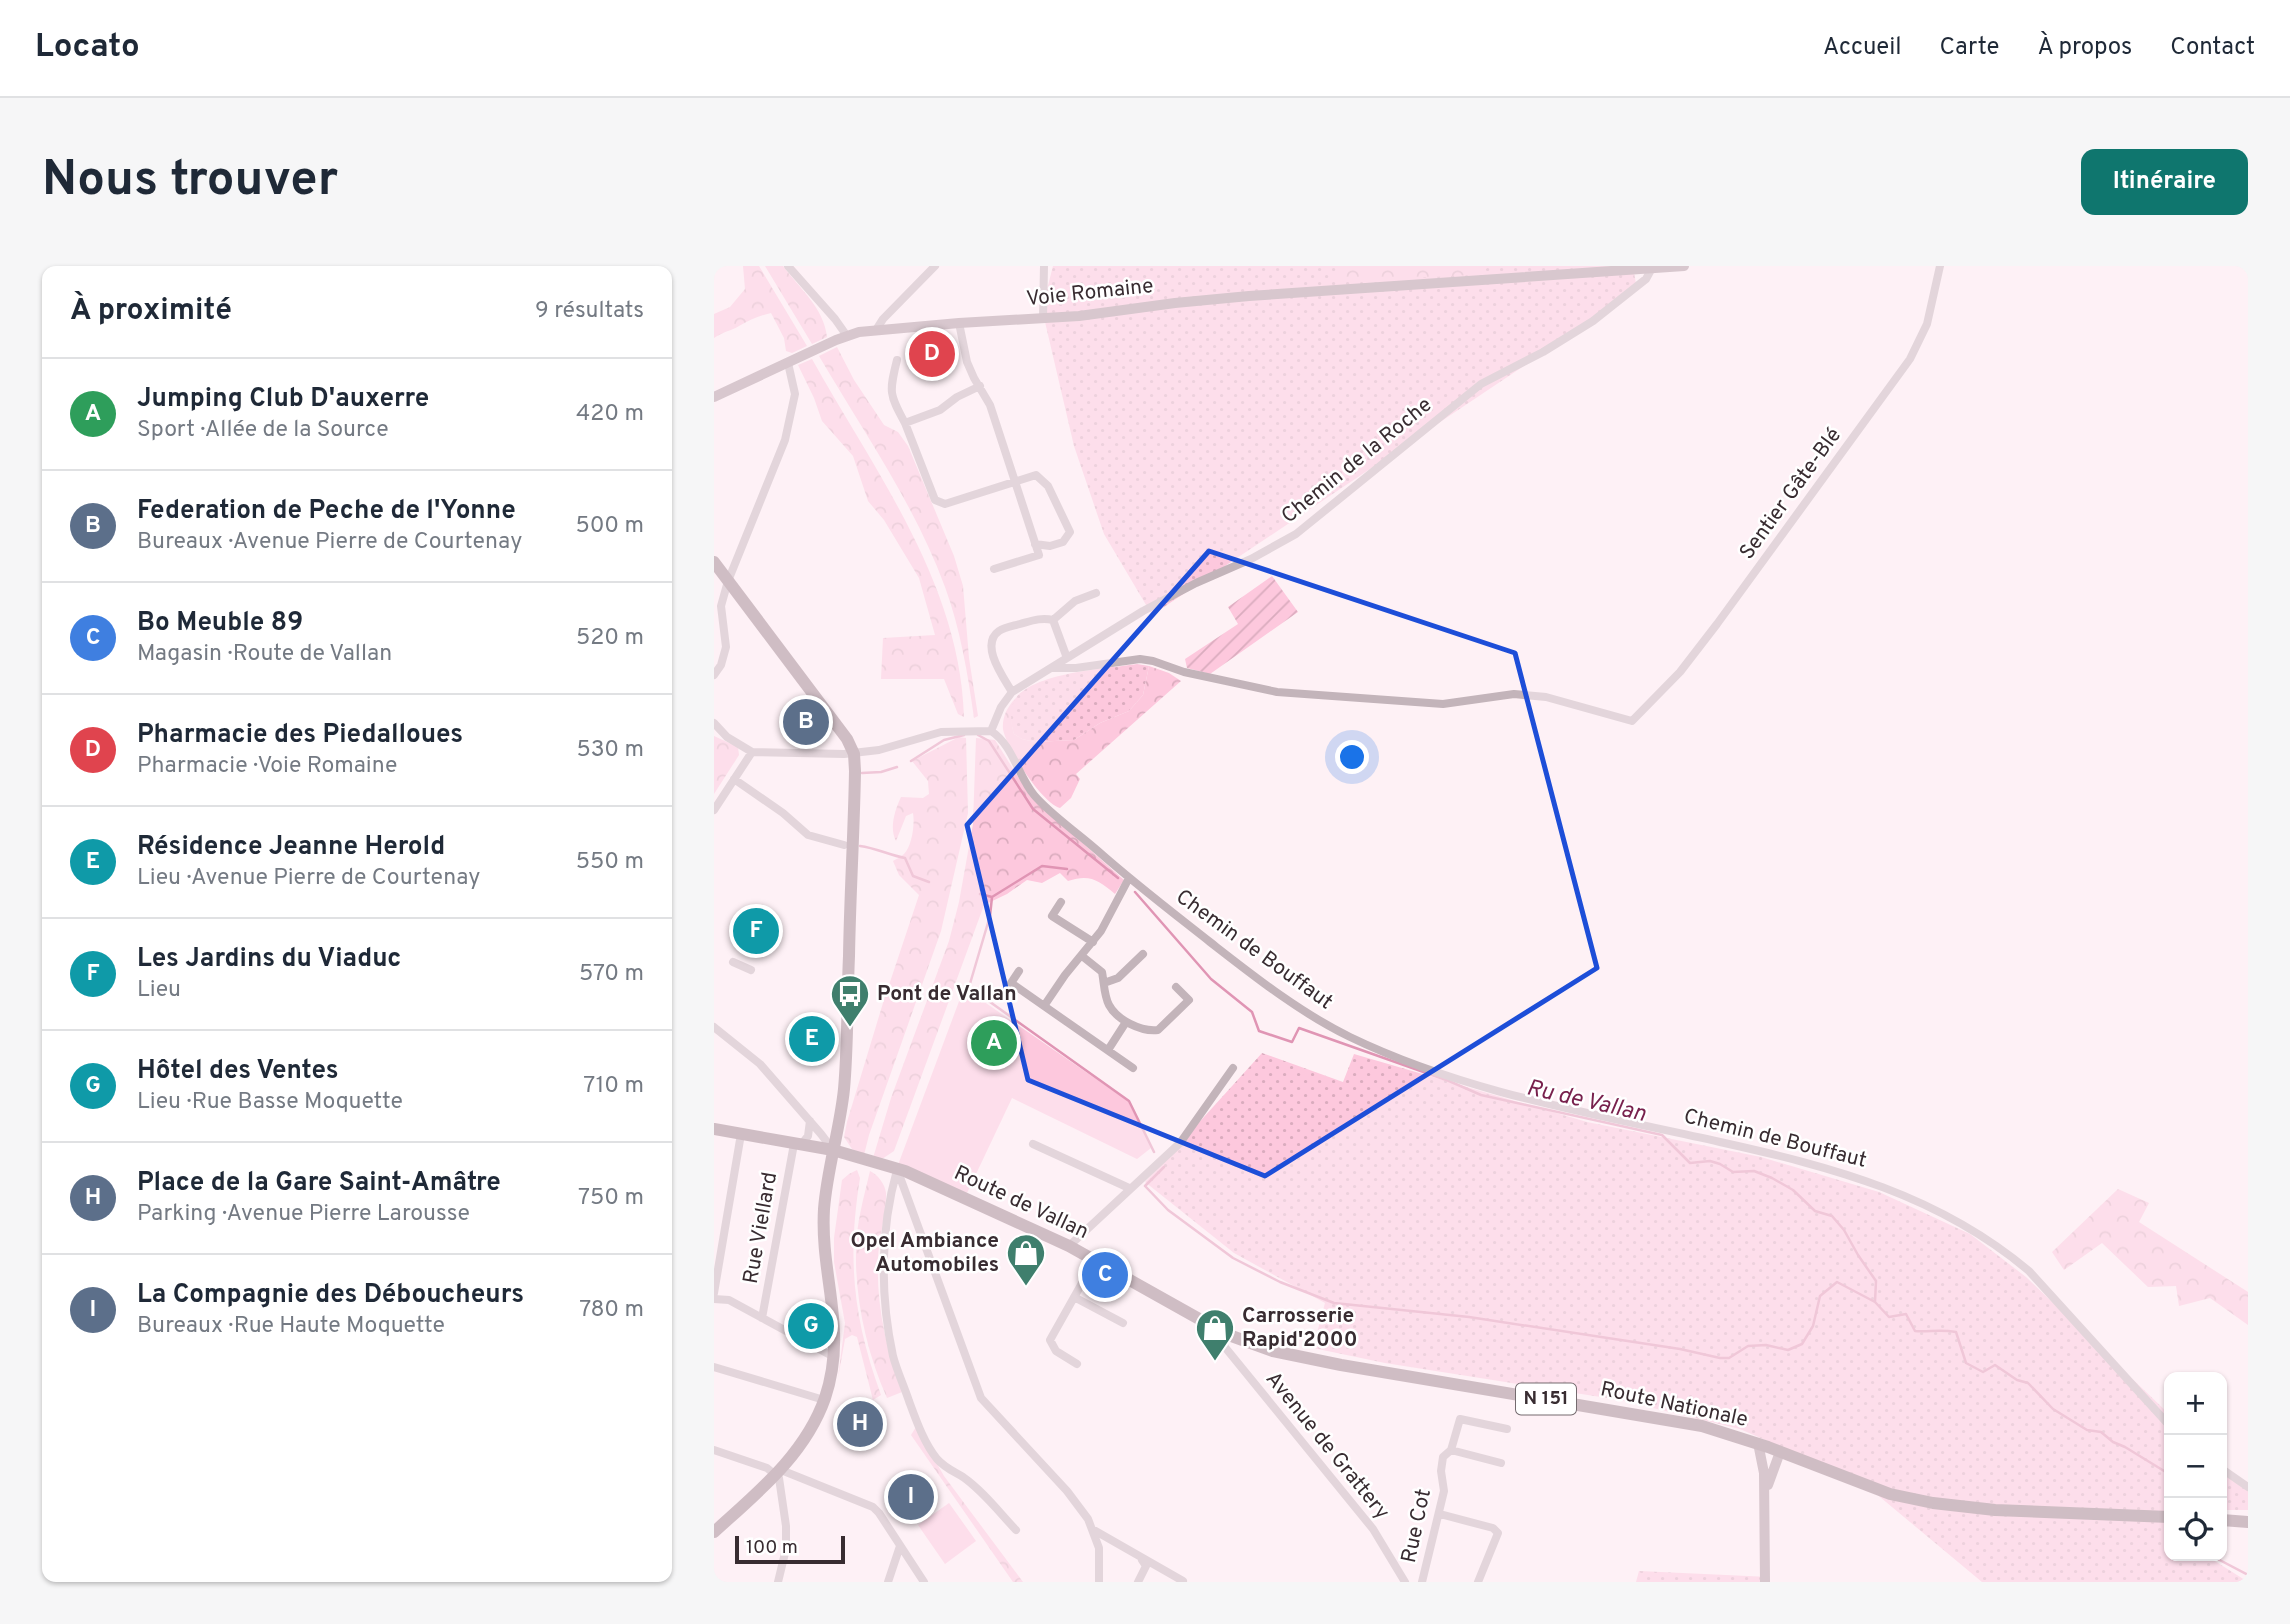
<!DOCTYPE html>
<html lang="fr">
<head>
<meta charset="utf-8">
<style>
  :root { --surface:#fff; --page:#f6f6f7; --text:#1f2937; --muted:#747a83; --line:#e0e1e3; --accent:#0f766e }
  body { margin:0; font-family:Overpass,sans-serif; background:var(--page); color:var(--text) }
  .controls { position:absolute; right:21px; bottom:21px; display:grid; overflow:hidden; border-radius:14px; box-shadow:0 2px 5px #0004 }
  .controls button { width:63px; height:63px; display:grid; place-items:center; padding:0; border:0; border-bottom:2px solid var(--line); background:var(--surface); color:var(--text); font:35px sans-serif }
  .scale { position:absolute; left:21px; bottom:18px; width:110px; box-sizing:border-box; padding-left:7px; border:4px solid #382c31; border-top:0; font-size:19px; line-height:24px; white-space:nowrap; color:#382c31; -webkit-text-stroke:5px #fff; paint-order:stroke }
  .you { position:absolute; left:639px; top:492px; width:24px; height:24px; margin:-18px; border:5px solid #fff; border-radius:50%; background:#1a73e8; box-shadow:0 0 0 10px #1a73e833 }
  .badge { display:grid; place-items:center; width:46px; height:46px; border-radius:50%; background:var(--accent); color:#fff; font-size:23px; font-weight:700 }
  .pin { position:absolute; translate:-50% -50%; border:4px solid #fff; box-shadow:0 2px 7px #0006 }
  .list { margin:0; padding:0; list-style:none }
  h2 { display:flex; justify-content:space-between; align-items:center; height:91px; margin:0; padding:0 28px; font-size:30px }
  h2 small { font-size:23px; font-weight:400; color:var(--muted) }
  .list li { display:grid; grid-template-columns:46px 1fr auto; gap:21px; align-items:center; box-sizing:border-box; height:112px; padding:0 28px; border-top:2px solid var(--line) }
  .list b { display:block; font-size:26px; white-space:nowrap }
  .list p { margin:0; font-size:23px; white-space:nowrap; color:var(--muted) }
  .list em { font-size:23px; font-style:normal; color:var(--muted) }
  .icon { flex:none; width:38px; height:38px; fill:none; stroke:currentColor; stroke-width:2; stroke-linecap:round; stroke-linejoin:round }
  .map { position:relative; flex:none; width:1534px; height:1316px; overflow:hidden; border-radius:14px }
  header { display:flex; align-items:center; gap:42px; box-sizing:border-box; height:98px; padding:0 35px; background:var(--surface); border-bottom:2px solid var(--line) }
  header strong { font-size:33px }
  nav { display:flex; gap:38px; margin-inline-start:auto; font-size:24px }
  .intro { display:flex; align-items:center; justify-content:space-between; box-sizing:border-box; height:168px; padding:0 42px }
  h1 { margin:0; font-size:49px }
  .button { padding:18px 32px; border-radius:14px; background:var(--accent); color:#fff; font-size:24px; font-weight:700 }
  main { display:flex; gap:42px; padding:0 42px }
  aside { flex:1; background:var(--surface); border-radius:14px; box-shadow:0 2px 5px #0004 }
  .map>svg:first-child { display:block }
  .grass { fill:url(#grass-dots) }
  .forest { fill:url(#forest-crowns) }
  .garden { fill:url(#garden-furrows) }
  .pitch { fill:#fdc8dd }
  .lines { fill:none; stroke-linecap:round; stroke-linejoin:round }
  .stream { stroke:#e095b4; stroke-width:2.5 }
  .street { stroke:#c3b4ba; stroke-width:8 }
  .secondary { stroke:#aa959d; stroke-width:10 }
  .primary { stroke:#987f88; stroke-width:12 }
  .marked { fill:none; stroke:#1d4ed8; stroke-width:5; stroke-linejoin:round }
  .labels { text-anchor:middle; dominant-baseline:central; stroke-width:5; stroke-linejoin:round; paint-order:stroke }
  .shield { fill:#fff; stroke:#746b6f; stroke-width:2 }
  .shield-label { font-size:19px; font-weight:bold; fill:#382c31 }
  .street-label { font-size:21px; fill:#382c31; stroke:#fff }
  .poi-label { font-size:21px; font-weight:bold; fill:#382c31; stroke:#fff; text-anchor:start }
  .water-label { font-size:23px; font-style:italic; fill:#78214d; stroke:#fff }
</style>
</head>
<body>
<header>
<strong>Locato</strong>
<nav><a>Accueil</a><a>Carte</a><a>À propos</a><a>Contact</a></nav>
</header>
<div class="intro"><h1>Nous trouver</h1><a class="button">Itinéraire</a></div>
<main>
<aside>
<h2>À proximité<small>9 résultats</small></h2>
<ul class="list">
<li><span class="badge" style="background:#2e9e5b">A</span><div><b>Jumping Club D'auxerre</b><p>Sport · Allée de la Source</p></div><em>420 m</em></li>
<li><span class="badge" style="background:#5c6f8a">B</span><div><b>Federation de Peche de l'Yonne</b><p>Bureaux · Avenue Pierre de Courtenay</p></div><em>500 m</em></li>
<li><span class="badge" style="background:#3f7fe0">C</span><div><b>Bo Meuble 89</b><p>Magasin · Route de Vallan</p></div><em>520 m</em></li>
<li><span class="badge" style="background:#e0444e">D</span><div><b>Pharmacie des Piedalloues</b><p>Pharmacie · Voie Romaine</p></div><em>530 m</em></li>
<li><span class="badge" style="background:#0f9aa8">E</span><div><b>Résidence Jeanne Herold</b><p>Lieu · Avenue Pierre de Courtenay</p></div><em>550 m</em></li>
<li><span class="badge" style="background:#0f9aa8">F</span><div><b>Les Jardins du Viaduc</b><p>Lieu</p></div><em>570 m</em></li>
<li><span class="badge" style="background:#0f9aa8">G</span><div><b>Hôtel des Ventes</b><p>Lieu · Rue Basse Moquette</p></div><em>710 m</em></li>
<li><span class="badge" style="background:#5c6f8a">H</span><div><b>Place de la Gare Saint-Amâtre</b><p>Parking · Avenue Pierre Larousse</p></div><em>750 m</em></li>
<li><span class="badge" style="background:#5c6f8a">I</span><div><b>La Compagnie des Déboucheurs</b><p>Bureaux · Rue Haute Moquette</p></div><em>780 m</em></li>
</ul>
</aside>
<div class="map">
<svg width="1534" height="1316" viewBox="0 0 1534 1316">
  <defs>
    <pattern id="grass-dots" width="8" height="8" patternUnits="userSpaceOnUse" patternTransform="scale(1.75)"><rect width="8" height="8" fill="#fdc8dd"/><path d="M2 2h.1M6 6h.1" fill="none" stroke="#daacbe" stroke-width="1.8" stroke-linecap="round"/></pattern>
    <pattern id="forest-crowns" width="20" height="18" patternUnits="userSpaceOnUse" patternTransform="scale(1.75)"><rect width="20" height="18" fill="#fdc8dd"/><path d="M2 6a3 3 0 1 1 6 0M12 15a3 3 0 1 1 6 0" fill="none" stroke="#daacbe"/></pattern>
    <pattern id="garden-furrows" width="10" height="10" patternUnits="userSpaceOnUse" patternTransform="scale(1.75)"><rect width="10" height="10" fill="#fdc8dd"/><path d="M-1 1l2-2M0 10L10 0M9 11l2-2" fill="none" stroke="#daacbe"/></pattern>
  </defs>
  <rect width="100%" height="100%" fill="#fef1f5"/>
  <path class="grass" d="M339 0H919L923 24 438 349 390 268 360 180 328 43Z
    M423 398 435 400 429 429 415 445 386 457 360 474 321 476 308 473 300 468C297 458 294 445 299 436 316 406 392 403 423 398Z
    M548 787 629 816 640 788 873 856 1047 891 1165 926 1256 968 1312 1011 1455 1148V1290H1493L1534 1316H1268L1148 1216 1026 1163 906 1134 671 1097 599 1082 611 1037 520 987 431 916Z
    M1508 1199 1534 1224V1244H1508Z
    M925 1305 1055 1311 1056 1316H922Z"/>
  <path class="forest" d="M29 0H45L93 80 78 87 72 85 70 72 57 47C44 50 36 54 25 60 17 65 10 65 0 72V48L16 41 31 23Z
    M51 0H69C86 23 110 42 113 71L98 78Z
    M628 0H778L757 9 625 16 622 5Z
    M123 81 140 114 170 159 184 166 194 180 240 290 249 320 255 392 264 450 260 452C254 408 246 362 231 321 201 239 149 165 105 90Z
    M98 93C161 206 246 317 250 451L244 448 230 413H167L169 372 221 369 205 312 170 254 154 235 139 190 108 155 100 132 84 99Z
    M435 400 455 407 467 415 362 508 366 513 357 532 346 542C328 537 292 482 289 463 288 452 293 441 301 433 295 445 297 456 300 468L308 473 321 476 360 474 386 457 415 445 429 429Z
    M0 470 24 481 25 489 0 528Z
    M245 471 252 472 254 547 227 665 155 869 150 889 138 883 130 871 133 856 169 737 205 629 185 609 179 595C182 593 187 591 190 588 198 580 201 558 199 547L192 550 182 575C175 562 181 544 187 531L209 532 215 528 214 515 198 495Z
    M262 472 281 474 316 530 410 614 401 628C384 614 376 608 354 615L346 607 328 617 313 614 293 628 270 639 180 885 168 893 159 892 177 832 235 675 245 636 259 558Z
    M143 904 146 912C133 993 139 1052 167 1129L159 1134 143 1071 138 1069 131 1073 124 1112 131 1057 120 996V972L128 914 135 908Z
    M156 905C164 909 171 918 172 927 173 942 165 974 164 992 162 1038 172 1083 188 1126L173 1132C153 1087 141 1034 142 985 142 958 150 931 156 905Z
    M1404 923 1435 937 1425 956 1534 1026V1059L1496 1032 1465 1040 1462 1020 1434 1021 1388 977 1350 1004 1338 986Z
    M202 1161 230 1210 309 1316H299L197 1169Z"/>
  <path class="garden" d="M558 310 584 346 496 408 473 402 471 393 524 358 514 341Z"/>
  <path class="pitch" d="M250 722 414 835 437 882 423 893 298 832 253 927 184 899Z
    M235 1237 262 1275 231 1298 204 1259Z"/>
  <g class="lines">
    <path class="stream" d="M264 469 275 475 319 543 404 612
      M197 495 230 474 250 469
      M148 507 167 506 183 501
      M146 580C162 582 175 589 191 592L199 610 215 616
      M421 626 497 713 538 746 545 765 578 776 585 762 735 815 767 829 948 869 976 897 996 895 1006 898 1019 906 1040 905 1058 912 1079 924 1101 945 1118 950 1130 964 1144 989 1162 1015 1161 1036 1175 1051 1192 1048 1201 1065C1216 1066 1226 1063 1242 1066L1252 1097 1269 1106 1281 1099 1303 1114 1314 1117 1339 1143 1373 1164 1387 1166 1399 1176 1411 1181 1455 1208
      M266 628 278 631 328 600 353 603
      M278 631 276 650 255 721 415 835 440 886
      M450 901 431 920 454 944 519 992 566 1016 620 1037 755 1051 966 1083 1006 1092H1015L1034 1080 1052 1079 1074 1084 1088 1078 1099 1060 1106 1030 1123 1016 1161 1036
      M1498 1290 1534 1309"/>
    <path class="street" d="M74 0 121 53 133 70
      M329 52 330 0
      M245 57 253 96 260 112 276 139 325 289 280 303
      M162 64 169 53 221 0
      M183 94C175 126 175 128 191 157L226 144 243 131 266 120
      M191 157 221 234 231 238 322 209 334 220 356 266 349 276 336 280 321 278
      M339 354 361 335 382 327
      M337 402H362L426 393 439 395 470 406 563 426 729 438 800 428 832 431 918 455 966 406 1003 358 1196 93 1213 58 1226 0
      M0 409 7 399 12 381 7 340 14 315 71 174 81 128 74 97
      M298 426C290 412 265 379 285 365 291 361 299 360 306 358 317 355 327 351 339 354L353 392
      M0 457 13 471 38 486 130 488 165 484 227 466 277 465
      M277 465C299 479 304 510 320 529 337 549 364 567 384 585 420 617 458 646 496 676 541 711 585 746 636 771 752 827 881 848 1006 876 1119 901 1225 929 1315 1005L1455 1159
      M277 465 287 441 298 426 429 345 482 317 537 293 582 268 767 118 829 86 879 55 932 13 938 2
      M20 513 69 547 94 569 130 579
      M0 544 38 486
      M347 636 338 650 379 676
      M368 690 388 706C390 716 390 730 395 739 403 754 427 766 444 764L475 734 462 721
      M19 696 37 704
      M305 705 297 717 419 802
      M390 717 404 712 429 688
      M330 740 351 709 387 665 415 612
      M0 761 46 798 107 868 119 884
      M394 784 412 756
      M319 878 415 922
      M87 879 94 870 96 855
      M183 903 267 1132 353 1225 374 1253 385 1282V1316
      M183 904C166 964 166 1030 179 1090 183 1105 190 1120 195 1135 202 1154 210 1177 223 1193 231 1202 239 1205 249 1211 269 1225 285 1246 302 1264
      M355 980 466 877 519 802
      M0 1027 27 868
      M360 1031 409 1057
      M0 1033 15 1034 120 1091
      M48 1052 80 878
      M512 1068 510 1080 659 1263 691 1316
      M363 1098 342 1085 336 1074 381 994
      M0 1101 110 1134
      M0 1184 53 1202 65 1212 72 1260V1283L64 1316
      M737 1184 787 1197
      M1508 1203 1534 1221
      M67 1204 159 1241 165 1247 210 1316
      M726 1248 779 1262 784 1267 764 1316
      M378 1263 469 1315
      M174 1316 186 1280
      M424 1316 432 1300 428 1294
      M708 1316 730 1225 727 1205 729 1191 737 1184 746 1153 793 1163"/>
    <path class="secondary" d="M0 131 122 74 145 66 245 57 365 50 461 37 535 30 970 0
      M1044 1177 1050 1207 1051 1316
      M1054 1219 1066 1186"/>
    <path class="primary" d="M0 296 133 473 140 488 141 505C140 566 136 628 135 690 133 734 134 779 130 823 126 863 113 903 110 943 106 1011 134 1063 111 1132 91 1189 43 1227 0 1266
      M0 863 119 884 191 905 355 980 512 1068 559 1085 627 1099 988 1160 1054 1181 1176 1228 1219 1237 1281 1244 1455 1251
      M1508 1254 1534 1256"/>
  </g>
  <path d="M0 0H1534V1316H0ZM495 285 801 387 883 702 551 910 314 814 253 559Z" fill="#fef1f5" fill-opacity=".55" fill-rule="evenodd"/>
  <path class="marked" d="M495 285 801 387 883 702 551 910 314 814 253 559Z"/>
  <defs>
    <g id="bus-pin" transform="scale(2.0125)"><path d="M0 17L-7.5 6A9.5 9.5 0 1 1 7.5 6Z" fill="#3f7f6d" stroke="#fff"/><path d="M-5-6H5V4H4V6H2V4H-2V6H-4V4H-5ZM-3.5-4V0h7V-4ZM-3.5 1.2v1.5H-2V1.2ZM2 1.2v1.5H3.5V1.2Z" fill="#fff"/></g>
    <g id="shop-pin" transform="scale(2.0125)"><path d="M0 17L-7.5 6A9.5 9.5 0 1 1 7.5 6Z" fill="#3f7f6d" stroke="#fff"/><path d="M-5-2.5h2.3a2.7 3.5 0 0 1 5.4 0H5L5.5 6h-11ZM-1.5-2.5h3a1.5 2.3 0 0 0-3 0Z" fill="#fff"/></g>
  </defs>
  <g fill-rule="evenodd">
    <use href="#bus-pin" x="136" y="728"/>
    <use href="#shop-pin" x="312" y="987"/>
    <use href="#shop-pin" x="501" y="1062"/>
  </g>
  <g class="labels">
    <rect class="shield" x="802" y="1117.5" width="60" height="31" rx="5"/>
    <g class="shield-label">
      <text x="832" y="1133">N 151</text>
    </g>
    <g class="street-label">
      <text transform="translate(376 27) rotate(-6)">Voie Romaine</text>
      <text transform="translate(643 195) rotate(-39)">Chemin de la Roche</text>
      <text transform="translate(1077 228) rotate(-54)">Sentier Gâte-Blé</text>
      <text transform="translate(540 684) rotate(36)">Chemin de Bouffaut</text>
      <text transform="translate(1061 873) rotate(14)">Chemin de Bouffaut</text>
      <text transform="translate(307 937) rotate(25)">Route de Vallan</text>
      <text transform="translate(47 962) rotate(-80)">Rue Viellard</text>
      <text transform="translate(960 1139) rotate(12)">Route Nationale</text>
      <text transform="translate(613 1180) rotate(51)">Avenue de Grattery</text>
      <text transform="translate(703 1260) rotate(-78)">Rue Cot</text>
    </g>
    <g class="poi-label">
      <text x="163" y="728">Pont de Vallan</text>
      <text x="285" y="975" text-anchor="end">Opel Ambiance<tspan x="285" dy="24">Automobiles</tspan></text>
      <text x="528" y="1050">Carrosserie<tspan x="528" dy="24">Rapid'2000</tspan></text>
    </g>
    <g class="water-label">
      <text transform="translate(872 836) rotate(13)">Ru de Vallan</text>
    </g>
  </g>
</svg>
<div class="controls">
<button>+</button>
<button>−</button>
<button><svg class="icon" aria-label="locate" viewBox="0 0 24 24"><circle cx="12" cy="12" r="6"/><path d="M12 2v4M12 18v4M2 12h4M18 12h4"/></svg></button>
</div>
<div class="scale">100 m</div>
<div class="you"></div>
<div class="pin badge" style="left:280px;top:777px;background:#2e9e5b">A</div>
<div class="pin badge" style="left:92px;top:456px;background:#5c6f8a">B</div>
<div class="pin badge" style="left:391px;top:1009px;background:#3f7fe0">C</div>
<div class="pin badge" style="left:218px;top:88px;background:#e0444e">D</div>
<div class="pin badge" style="left:98px;top:773px;background:#0f9aa8">E</div>
<div class="pin badge" style="left:42px;top:665px;background:#0f9aa8">F</div>
<div class="pin badge" style="left:97px;top:1060px;background:#0f9aa8">G</div>
<div class="pin badge" style="left:146px;top:1158px;background:#5c6f8a">H</div>
<div class="pin badge" style="left:197px;top:1231px;background:#5c6f8a">I</div>
</div>
</main>
</body>
</html>
